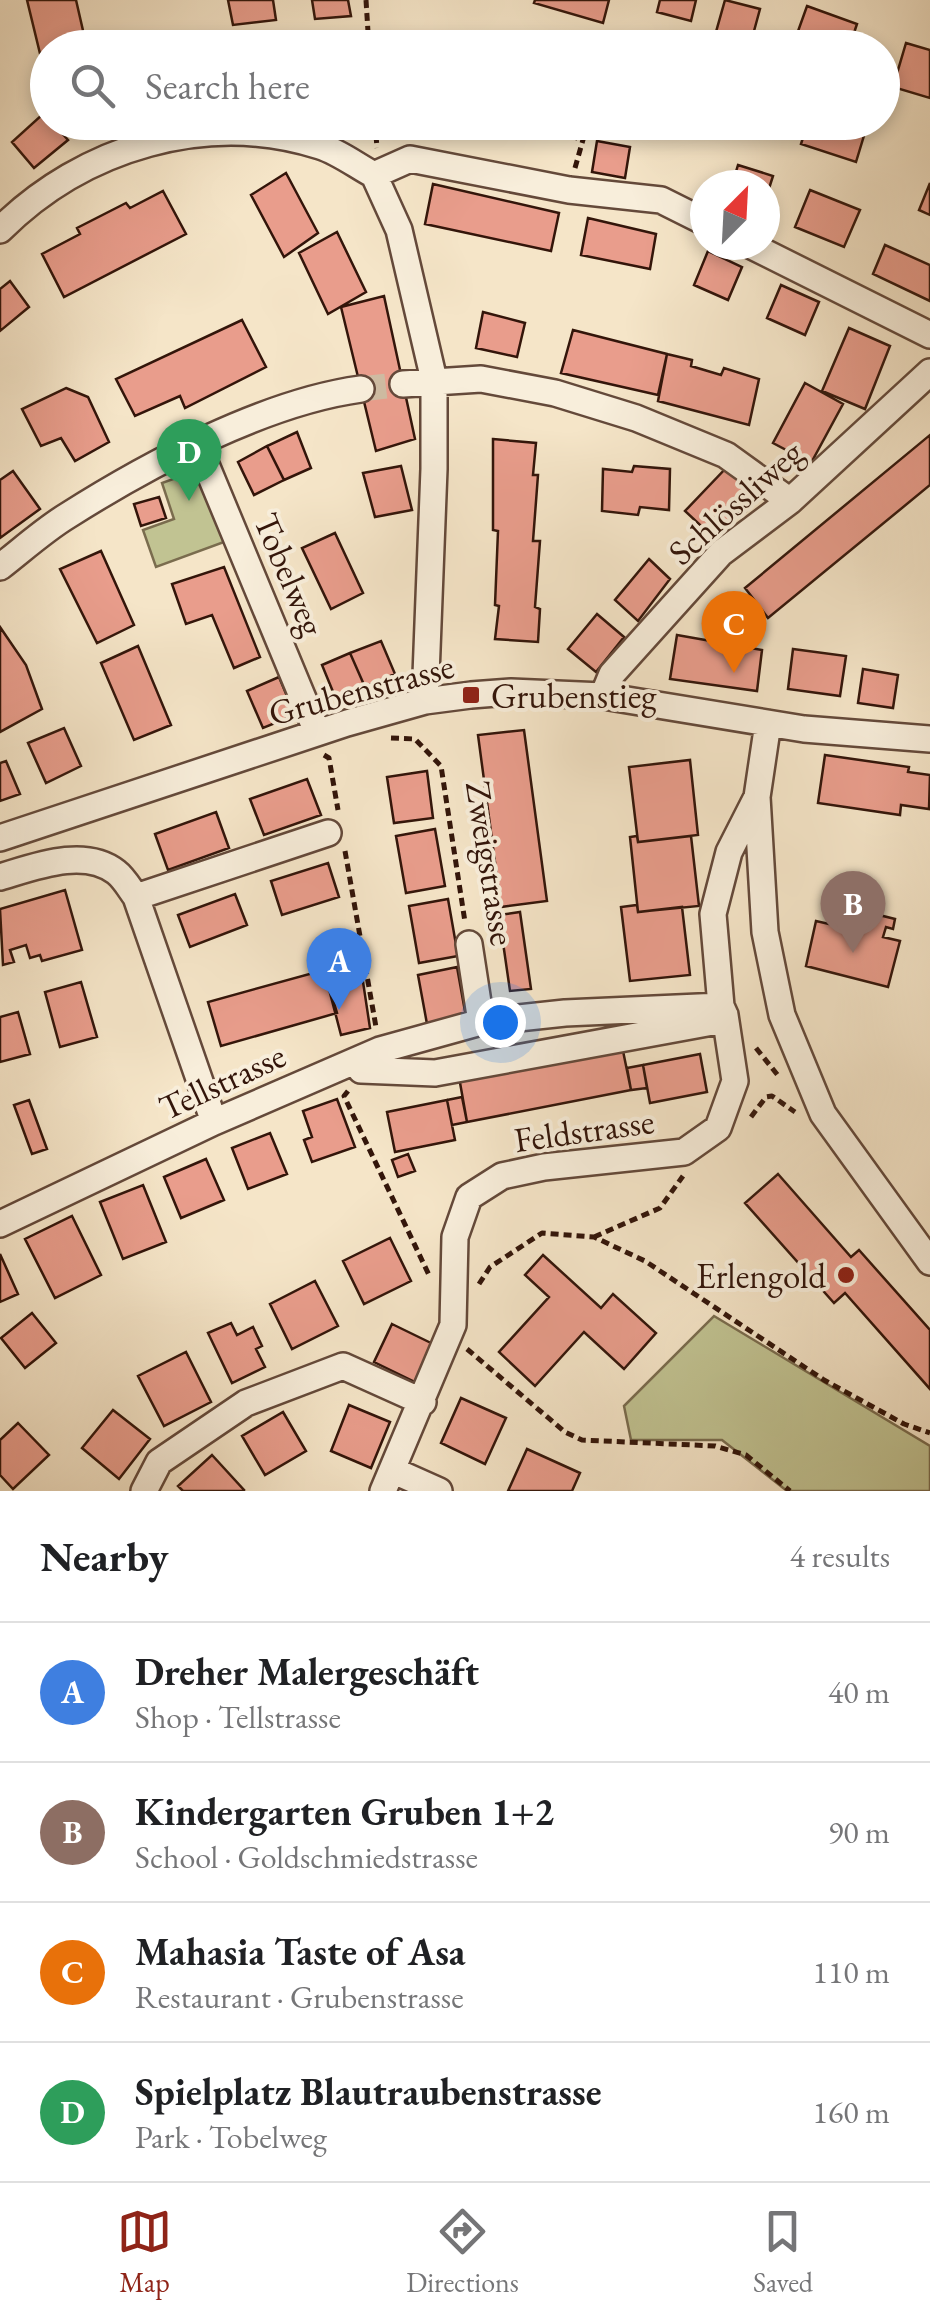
<!DOCTYPE html>
<html lang="en">
<head>
<meta charset="utf-8">
<style>
  :root { --surface:#fff; --page:#f2f2f2; --text:#202124; --muted:#757577; --line:#e0e0e0; --accent:#8f2418 }
  body { margin:0; font-family:"EB Garamond",serif; background:var(--page); color:var(--text) }
  .compass { position:absolute; left:690px; top:170px; width:90px; height:90px; border-radius:50%; background:var(--surface); box-shadow:0 5px 15px #0003; rotate:24deg }
  .you { position:absolute; left:500px; top:1022px; width:35px; height:35px; margin:-25px; border:8px solid #fff; border-radius:50%; background:#1a73e8; box-shadow:0 0 0 15px #1a73e833 }
  .badge { display:grid; place-items:center; width:65px; height:65px; border-radius:50%; background:var(--accent); color:#fff; font-size:32px; font-weight:700 }
  .pin { position:absolute; translate:-50% -82px; filter:drop-shadow(0 2px 5px #0008) }
  .pin::after { content:''; position:absolute; top:52px; width:35px; height:30px; background:inherit; clip-path:polygon(0 0,100% 0,50% 100%) }
  .list { margin:0; padding:0; list-style:none }
  h2 { display:flex; justify-content:space-between; align-items:center; height:130px; margin:0; padding:0 40px; font-size:42px }
  h2 small { font-size:32px; font-weight:400; color:var(--muted) }
  .list li { display:grid; grid-template-columns:65px 1fr auto; gap:30px; align-items:center; box-sizing:border-box; height:140px; padding:0 40px; border-top:2px solid var(--line) }
  .list b { display:block; font-size:38px; white-space:nowrap }
  .list p { margin:0; font-size:32px; white-space:nowrap; color:var(--muted) }
  .list em { font-size:32px; font-style:normal; color:var(--muted) }
  .icon { flex:none; width:55px; height:55px; fill:none; stroke:currentColor; stroke-width:2; stroke-linecap:round; stroke-linejoin:round }
  .map { position:relative; flex:none; width:930px; height:1491px; overflow:hidden }
  .search { position:absolute; background:var(--surface); box-shadow:0 5px 15px #0003; left:30px; right:30px; top:30px; height:110px; display:flex; align-items:center; gap:25px; box-sizing:border-box; padding:0 35px; border-radius:55px; color:var(--muted); font-size:38px }
  .sheet { height:690px; background:var(--surface) }
  nav { display:flex; justify-content:space-around; align-items:center; box-sizing:border-box; height:140px; border-top:2px solid var(--line); background:var(--surface); font-size:28px; color:var(--muted) }
  nav a { display:grid; justify-items:center; gap:5px }
  nav .on { color:var(--accent) }
  .map>svg:first-child { display:block }
  .green { fill:#c1c392; stroke:#7a6c4e; stroke-width:2.5 }
  .building { fill:#e99d8c; stroke:#33150a; stroke-width:2.5 }
  .lines { fill:none; stroke-linecap:round; stroke-linejoin:round }
  .minor-tunnel { stroke:#cebba2; stroke-width:25; stroke-dasharray:25 12; stroke-linecap:butt }
  .minor-casing { stroke:#64493a; stroke-width:30 }
  .path { stroke:#33150a; stroke-width:5; stroke-dasharray:8 5; stroke-linecap:butt }
  .minor { stroke:#f8eedb; stroke-width:25 }
  .poi-dot { fill:#8f2418; stroke:#f8eedb; stroke-width:4 }
  .labels { text-anchor:middle; dominant-baseline:central; stroke-width:8; stroke-linejoin:round; paint-order:stroke }
  .street-label { font-size:35px; fill:#33150a; stroke:#f8eedb }
  .poi-label { font-size:35px; fill:#33150a; stroke:#f8eedb; text-anchor:start }
</style>
</head>
<body>
<div class="map">
<svg width="930" height="1491" viewBox="0 0 930 1491">
  <rect width="100%" height="100%" fill="#f5e5c8"/>
  <filter id="stains"><feTurbulence type="fractalNoise" baseFrequency=".002" numOctaves="4"/><feColorMatrix values="0 0 0 0 .2 0 0 0 0 .09 0 0 0 0 .02 0 0 0 .5 -.17"/></filter>
  <radialGradient id="worn" r=".72"><stop offset=".6" stop-color="#630" stop-opacity="0"/><stop offset="1" stop-color="#630" stop-opacity=".3"/></radialGradient>
  <path class="green" d="M198 470 224 542 156 567 143 530 174 519 162 483Z
    M714 1316 930 1446V1491H787L722 1440H631L624 1406Z"/>
  <path class="building" d="M27 0H76L87 48H48V69L44 70Z
    M228 0H273L276 20 233 25Z
    M312 0H348L351 16 315 19Z
    M535 0H609L603 23 534 3Z
    M660 0H696L691 21 657 12Z
    M725 0 760 9 751 42 716 32Z
    M807 6 857 24 849 48H792Z
    M906 43 930 50V98L893 87Z
    M44 113 48 122H52L68 140 34 168 12 142Z
    M105 122H144L108 132Z
    M497 122H579L576 139Z
    M743 122H780L777 134Z
    M808 122H847L866 129 856 162 801 144Z
    M597 141 630 147 625 178 592 172Z
    M738 165 773 176 765 201V185H732Z
    M286 173 318 233 284 257 251 195Z
    M930 183V215L919 210Z
    M433 184 559 213 551 251 425 224Z
    M810 190 860 210 844 247 795 227Z
    M163 191 186 234 64 297 42 254 80 234 77 228 126 203 130 208Z
    M588 218 656 234 650 269 581 255Z
    M337 232 366 292 328 314 299 253Z
    M885 245 930 265V301L873 274Z
    M708 251 742 267 728 300 694 285Z
    M10 281 29 307 0 331V289Z
    M781 285 819 302 805 335 767 318Z
    M384 296 415 439 376 451 341 307Z
    M483 312 525 323 517 357 476 348Z
    M242 320 266 367 185 408 180 396 135 416 116 379Z
    M849 328 890 346 865 409 822 391Z
    M573 330 667 354 658 395 561 373Z
    M667 354 692 360 691 366 721 375 724 368 759 379 749 425 658 401Z
    M805 383 843 404 811 463 773 443Z
    M66 388 88 397 109 442 75 461 61 438 41 446 22 409Z
    M297 432 311 468 284 480 267 446Z
    M930 435V485L768 618 745 588Z
    M493 439 536 443 533 475H538L533 541H540L535 607 540 609 538 642 495 639 499 606 495 605 498 531 493 530Z
    M267 446 284 480 254 495 238 462Z
    M401 466 412 510 375 517 363 473Z
    M634 466 670 469 669 510 640 507 638 515 602 511 603 469 632 472Z
    M728 466 759 497 744 513 741 510 714 538 685 511Z
    M13 471 40 509 0 538V480Z
    M159 497 166 518 141 526 134 504Z
    M335 533 363 593 331 609 302 548Z
    M101 551 134 625 97 643 60 569Z
    M649 559 670 579 638 621 615 600Z
    M224 567 260 657 234 668 212 615 186 624 172 584Z
    M597 614 624 637 596 672 568 649Z
    M0 627 26 665 42 709 0 732Z
    M677 635 762 650 757 691 670 679Z
    M381 641 395 674 365 687 350 653Z
    M138 646 171 725 134 740 101 663Z
    M793 649 846 656 840 696 788 689Z
    M350 653 365 687 336 699 322 665Z
    M863 669 898 675 893 708 858 703Z
    M279 677 295 715 263 728 247 691Z
    M64 728 81 766 46 783 28 743Z
    M524 730 547 901 501 907 478 735Z
    M825 755 909 767 908 772 930 775 929 809 901 805 900 815 818 803Z
    M690 760 698 835 638 842 629 767Z
    M6 761 20 794 0 801V763Z
    M427 771 433 818 394 823 387 777Z
    M307 779 321 815 264 835 250 799Z
    M216 812 229 848 168 870 155 834Z
    M435 829 445 886 406 893 396 836Z
    M637 836 638 842 691 836 699 906 638 912 630 837Z
    M328 863 339 897 282 915 271 881Z
    M65 890 82 950 42 961 40 955 30 958 26 945 10 950 14 962 3 965 0 909Z
    M235 894 247 925 190 947 178 915Z
    M448 899 458 956 419 963 409 906Z
    M831 903 895 919 893 929 886 927 883 937 900 941 888 987 806 966 816 921 829 924Z
    M637 905 638 912 682 907 690 975 630 981 621 907Z
    M520 912 531 989 510 991 499 915Z
    M360 962 370 1028 341 1035 324 970Z
    M457 967 466 1017 427 1024 418 975Z
    M324 970 337 1013 221 1046 208 1002Z
    M81 982 97 1037 60 1047 45 992Z
    M18 1012 30 1054 0 1062V1017Z
    M622 1046 631 1090 467 1122 459 1077Z
    M700 1054 707 1092 650 1103 643 1065Z
    M643 1065 647 1088 631 1090 627 1068Z
    M462 1097 467 1122 452 1125 447 1100Z
    M337 1099 355 1147 312 1162 304 1140 312 1137 303 1111Z
    M29 1100 47 1149 32 1154 14 1105Z
    M447 1100 455 1140 395 1152 387 1112Z
    M270 1133 287 1174 248 1189 232 1148Z
    M408 1154 415 1171 398 1177 392 1160Z
    M206 1159 224 1200 181 1218 164 1177Z
    M778 1174 851 1257 859 1250 930 1330V1389L845 1293 834 1303 745 1203Z
    M143 1185 166 1242 123 1259 100 1202Z
    M72 1216 101 1275 55 1298 25 1239Z
    M390 1238 411 1281 364 1304 343 1261Z
    M0 1254 18 1294 0 1302Z
    M543 1255 601 1308 613 1294 656 1333 624 1369 584 1332 535 1386 499 1352 549 1297 525 1275Z
    M315 1281 338 1326 292 1349 270 1304Z
    M32 1313 56 1343 25 1368 1 1338Z
    M231 1323 237 1335 253 1327 262 1346 256 1349 265 1367 232 1383 208 1333Z
    M392 1324 433 1344 415 1382 374 1362Z
    M186 1352 211 1402 164 1426 138 1376Z
    M461 1398 506 1418 485 1464 441 1443Z
    M349 1405 390 1422 371 1468 331 1451Z
    M113 1410 150 1439 119 1479 82 1448Z
    M283 1412 306 1451 265 1475 242 1436Z
    M18 1423 49 1455 13 1489 0 1475V1440Z
    M527 1449 580 1473 572 1491H508Z
    M212 1455 244 1490 243 1491H183L178 1486Z"/>
  <g class="lines">
    <path class="minor-tunnel" d="M361 389 403 384"/>
    <g class="minor-casing">
      <path id="minor" d="M374 175 399 230 434 380V469L425 701
        M374 175 410 159 569 190 661 200 705 222
        M0 230C83 147 207 110 320 146 339 152 357 166 374 175
        M750 245 930 335
        M403 384 481 379 555 393 636 418 726 455 790 501
        M197 443 317 732
        M0 567C22 550 44 530 67 516 149 464 265 402 361 389
        M603 696 612 674 721 553 790 501 930 372
        M757 797 765 932 782 1015 823 1114 930 1262
        M0 838 347 723 425 701 471 695 511 692 603 696 804 729 930 739
        M0 877C34 867 84 847 116 872 124 878 130 889 136 897L214 1122
        M136 897 328 833
        M469 944 481 1022
        M361 1070 435 1073 718 1021 725 1015
        M0 1224 214 1122 380 1050 481 1022 565 1013 721 1006
        M392 1470 439 1491
        M144 1491 159 1462 246 1403 343 1366 423 1402
        M383 1491 453 1325 455 1237 469 1197 502 1176 544 1167 684 1152 718 1128 735 1081 725 1015 721 1006 713 914 729 852 757 797 768 723"/>
    </g>
    <path class="path" d="M366 0 369 48
      M375 122 377 148
      M575 168 588 122
      M391 738 415 739 441 766 465 922
      M324 755 329 758 338 810
      M345 851 376 1027
      M756 1048 780 1078
      M348 1091 344 1096 429 1275
      M751 1117 766 1097 772 1096 795 1112
      M594 1237 660 1208 683 1176
      M479 1284 490 1267 542 1233 594 1237 645 1261 824 1380 904 1424 930 1433
      M467 1349 565 1432 582 1440 715 1446 746 1455 790 1491"/>
    <use href="#minor" class="minor"/>
  </g>
  <g class="poi-dot">
    <rect x="461" y="685" width="20" height="20" rx="5"/>
    <circle cx="846" cy="1275" r="10"/>
  </g>
  <g class="labels">
    <g class="street-label">
      <text transform="translate(735 502) rotate(-42)">Schlössliweg</text>
      <text transform="translate(290 574) rotate(67)">Tobelweg</text>
      <text transform="translate(361 689) rotate(-15)">Grubenstrasse</text>
      <text transform="translate(491 863) rotate(81)">Zweigstrasse</text>
      <text transform="translate(222 1081) rotate(-25)">Tellstrasse</text>
      <text transform="translate(584 1130) rotate(-8)">Feldstrasse</text>
    </g>
    <g class="poi-label">
      <text x="491" y="695">Grubenstieg</text>
      <text x="826" y="1275" text-anchor="end">Erlengold</text>
    </g>
  </g>
  <rect width="100%" height="100%" filter="url(#stains)"/>
  <rect width="100%" height="100%" fill="url(#worn)"/>
</svg>
<svg class="compass" viewBox="-18 -18 36 36"><path d="M0-13l5 13h-10z" fill="#e53935"/><path d="M0 13l5-13h-10z" fill="#757577"/></svg>
<div class="you"></div>
<div class="pin badge" style="left:339px;top:1010px;background:#3f7fe0">A</div>
<div class="pin badge" style="left:853px;top:953px;background:#8d6e63">B</div>
<div class="pin badge" style="left:734px;top:673px;background:#e8710a">C</div>
<div class="pin badge" style="left:189px;top:501px;background:#2e9e5b">D</div>
<div class="search"><svg class="icon" aria-label="search" viewBox="0 0 24 24"><circle cx="10" cy="10" r="6"/><path d="M15 15l6 6"/></svg>Search here</div>
</div>
<section class="sheet">
<h2>Nearby<small>4 results</small></h2>
<ul class="list">
<li><span class="badge" style="background:#3f7fe0">A</span><div><b>Dreher Malergeschäft</b><p>Shop · Tellstrasse</p></div><em>40 m</em></li>
<li><span class="badge" style="background:#8d6e63">B</span><div><b>Kindergarten Gruben 1+2</b><p>School · Goldschmiedstrasse</p></div><em>90 m</em></li>
<li><span class="badge" style="background:#e8710a">C</span><div><b>Mahasia Taste of Asa</b><p>Restaurant · Grubenstrasse</p></div><em>110 m</em></li>
<li><span class="badge" style="background:#2e9e5b">D</span><div><b>Spielplatz Blautraubenstrasse</b><p>Park · Tobelweg</p></div><em>160 m</em></li>
</ul>
</section>
<nav>
<a class="on"><svg class="icon" aria-label="map" viewBox="0 0 24 24"><path d="M3 6l6-2 6 2 6-2v14l-6 2-6-2-6 2zM9 4v14M15 6v14"/></svg>Map</a>
<a><svg class="icon" aria-label="directions" viewBox="0 0 24 24"><path d="M12 3l9 9-9 9-9-9zM9 14v-3h6M13 9l2 2-2 2"/></svg>Directions</a>
<a><svg class="icon" aria-label="saved" viewBox="0 0 24 24"><path d="M7 4h10v16l-5-4-5 4z"/></svg>Saved</a>
</nav>
</body>
</html>
